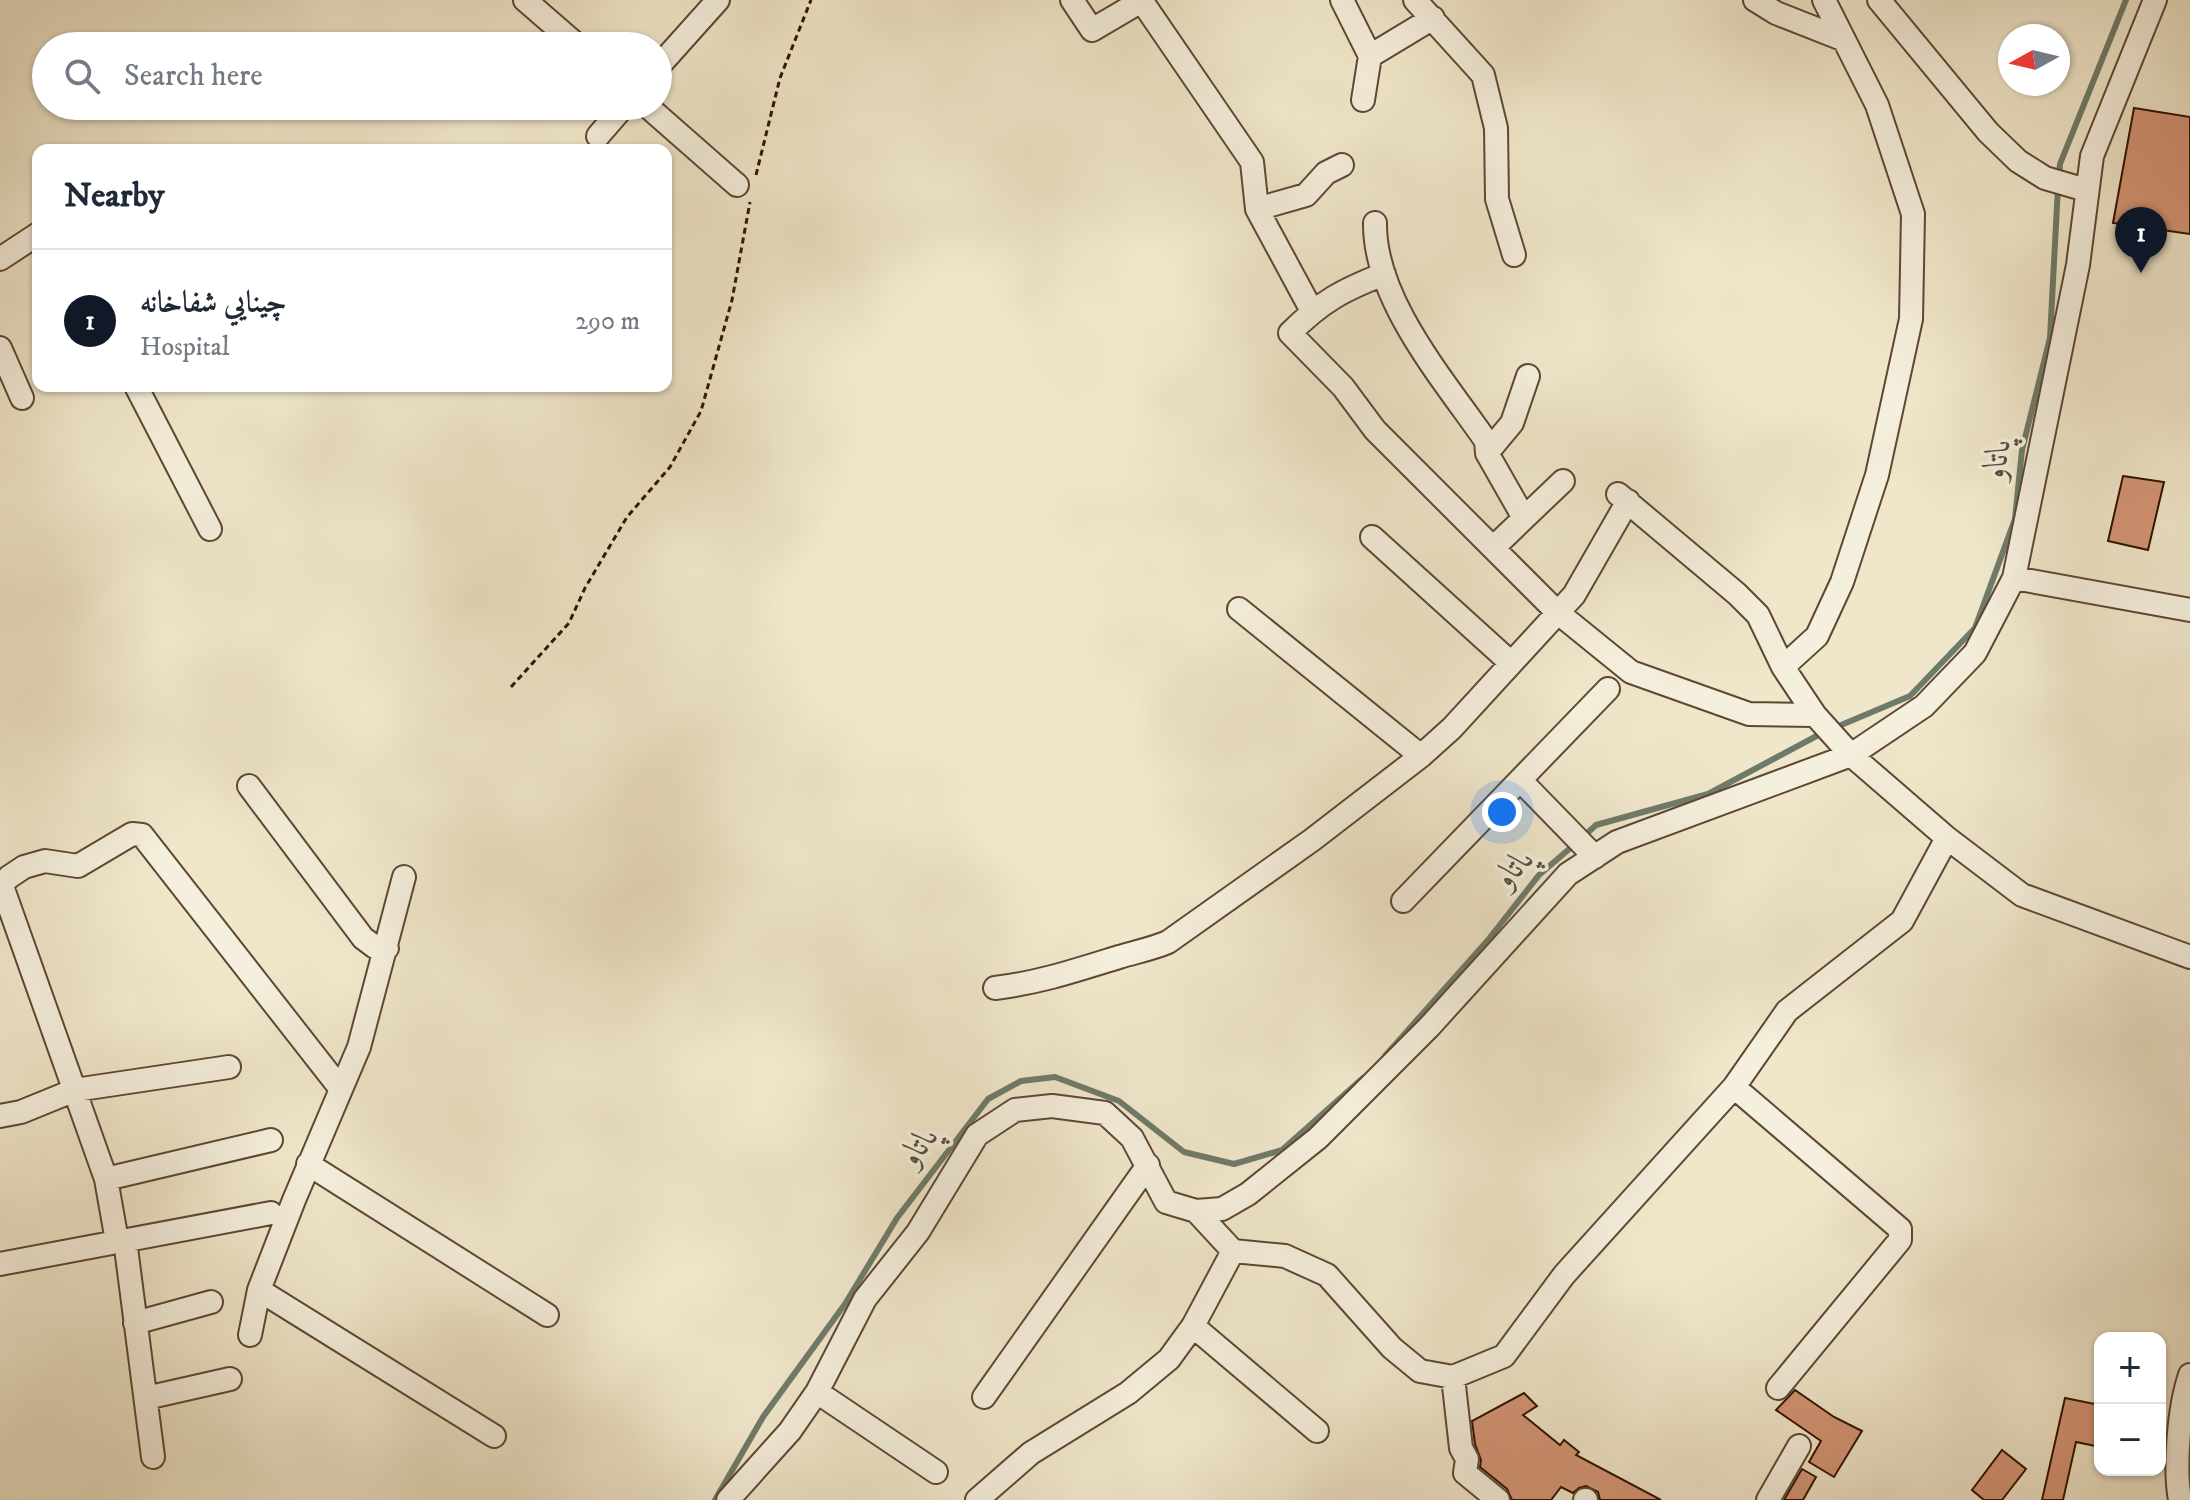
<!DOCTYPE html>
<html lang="en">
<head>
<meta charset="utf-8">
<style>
  :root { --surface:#fff; --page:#f6f6f7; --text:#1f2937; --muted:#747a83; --line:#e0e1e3; --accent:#111827 }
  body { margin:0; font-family:"IM FELL DW Pica",Amiri,serif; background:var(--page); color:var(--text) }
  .controls { position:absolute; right:24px; bottom:24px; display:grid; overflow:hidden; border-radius:16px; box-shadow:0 2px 6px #0004 }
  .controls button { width:72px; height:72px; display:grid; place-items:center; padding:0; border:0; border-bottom:2px solid var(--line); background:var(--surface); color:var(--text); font:40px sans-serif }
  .compass { position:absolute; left:1998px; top:24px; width:72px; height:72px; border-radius:50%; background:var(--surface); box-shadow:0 2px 6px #0004; rotate:262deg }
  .you { position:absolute; left:1502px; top:812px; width:28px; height:28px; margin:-20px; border:6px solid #fff; border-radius:50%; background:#1a73e8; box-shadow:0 0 0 12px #1a73e833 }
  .badge { display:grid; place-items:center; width:52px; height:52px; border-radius:50%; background:var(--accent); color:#fff; font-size:26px; font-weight:700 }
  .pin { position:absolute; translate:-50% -66px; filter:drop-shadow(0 2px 4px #0008) }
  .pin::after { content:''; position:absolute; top:42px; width:28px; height:24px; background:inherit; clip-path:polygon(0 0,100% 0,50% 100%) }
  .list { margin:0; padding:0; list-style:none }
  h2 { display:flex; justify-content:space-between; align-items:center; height:104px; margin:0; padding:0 32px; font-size:34px }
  h2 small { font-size:26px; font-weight:400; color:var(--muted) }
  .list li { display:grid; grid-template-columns:52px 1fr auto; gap:24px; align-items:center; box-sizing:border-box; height:144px; padding:0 32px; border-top:2px solid var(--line) }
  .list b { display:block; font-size:30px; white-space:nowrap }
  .list p { margin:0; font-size:26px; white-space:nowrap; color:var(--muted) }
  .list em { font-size:26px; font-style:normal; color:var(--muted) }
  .icon { flex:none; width:44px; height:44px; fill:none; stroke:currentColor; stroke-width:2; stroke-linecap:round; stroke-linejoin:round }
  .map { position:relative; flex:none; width:2190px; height:1500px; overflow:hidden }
  .search { position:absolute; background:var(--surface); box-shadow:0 2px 6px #0004; left:32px; top:32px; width:640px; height:88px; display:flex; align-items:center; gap:20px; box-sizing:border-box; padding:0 28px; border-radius:44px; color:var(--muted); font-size:30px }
  .panel { position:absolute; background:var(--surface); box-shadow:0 2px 6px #0004; left:32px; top:144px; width:640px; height:248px; border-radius:16px }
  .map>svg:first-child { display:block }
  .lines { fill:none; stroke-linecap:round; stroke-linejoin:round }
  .stream { stroke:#6f7b6a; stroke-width:6 }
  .building { fill:#d49575; stroke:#2e1200; stroke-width:2 }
  .minor-casing { stroke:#5e4733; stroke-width:26 }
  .path { stroke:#2e1200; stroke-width:3; stroke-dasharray:6 4; stroke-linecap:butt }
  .minor { stroke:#f5efdd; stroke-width:22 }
  .labels { text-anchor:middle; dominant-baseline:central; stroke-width:7; stroke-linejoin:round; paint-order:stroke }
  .water-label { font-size:34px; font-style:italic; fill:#544f3e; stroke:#f5efdd }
</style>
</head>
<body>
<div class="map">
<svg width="2190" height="1500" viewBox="0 0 2190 1500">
  <rect width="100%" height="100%" fill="#f0e7cb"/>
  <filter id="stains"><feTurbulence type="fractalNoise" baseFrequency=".0025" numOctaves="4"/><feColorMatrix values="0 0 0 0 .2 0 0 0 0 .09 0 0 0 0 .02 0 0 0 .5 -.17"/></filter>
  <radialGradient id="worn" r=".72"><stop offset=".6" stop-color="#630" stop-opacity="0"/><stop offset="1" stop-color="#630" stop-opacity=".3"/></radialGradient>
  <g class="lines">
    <path class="stream" d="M2059 176 2060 164 2126 0
      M1834 728 1910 696 1975 628 2015 519 2022 450 2050 338 2058 187
      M1583 837 1596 825 1708 794 1824 732
      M1385 1056 1488 940 1539 875 1575 844
      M715 1500 763 1417 845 1304 897 1218 988 1099 1021 1081 1055 1077 1119 1101 1184 1152 1234 1164 1282 1150 1363 1078"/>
  </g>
  <path class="building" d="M2134 108 2190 117V234L2113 223Z
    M2123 476 2164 482 2148 550 2108 541Z
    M1795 1390 1834 1417 1862 1431 1834 1477 1809 1462 1821 1441 1776 1410Z
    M1524 1393 1537 1406 1523 1415 1560 1445 1564 1440 1579 1452 1576 1455 1661 1500H1600L1598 1492 1586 1486 1579 1488 1573 1493 1561 1487 1551 1500H1512L1507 1489 1480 1467 1481 1460 1475 1444 1472 1421Z
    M2065 1398 2100 1405V1447L2076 1442 2063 1500H2042Z
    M2002 1450 2026 1469 2002 1500H1984L1972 1490Z
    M1802 1469 1816 1477 1803 1500H1784Z"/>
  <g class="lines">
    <g class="minor-casing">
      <path id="minor" d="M525 0 578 46
        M1072 0 1092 30 1143 0
        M1141 0 1252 162 1257 209 1312 311
        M1342 0 1370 56 1363 100
        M1415 0 1483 75 1496 128 1497 199 1514 255
        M1755 0 1776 13 1842 39
        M1879 0 1988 132 2018 161 2045 178 2086 190
        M1370 56 1433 18
        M658 67 718 0
        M647 106 737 185
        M598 136 624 106
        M1257 209 1306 195 1326 173 1342 165
        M1375 223C1374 300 1444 380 1486 441L1487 453 1524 518
        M0 259 38 234
        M1384 274C1343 290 1322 301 1290 333L1343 387 1375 430 1557 612 1631 672 1749 714 1815 715
        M0 348 22 398
        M136 386 210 529
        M1487 453 1512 423 1528 376
        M1618 494 1737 594 1758 615 1783 667 1815 715 1851 755 1947 838 2022 895 2190 957
        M1372 537 1511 663
        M1493 548 1563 481
        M2014 578 2190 610
        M1239 609 1421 756
        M1783 667 1817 636 1842 582 1877 475 1911 319 1913 214 1877 105 1824 0
        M1521 781 1595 857
        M249 786 363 938 375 947 387 948
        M2 886 106 1179 117 1241
        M0 887 9 877 24 867 45 861 78 866 132 834 142 835 340 1088
        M1403 901 1608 689
        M995 988C1038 983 1077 970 1119 957 1135 952 1152 949 1168 942L1312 840 1421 756 1452 728 1574 595 1628 501
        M1734 1087 1900 1229V1240L1778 1388
        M0 1116 21 1112 75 1090 229 1067
        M308 1164 547 1315
        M106 1179 271 1140
        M1196 1211 1233 1251 1285 1256 1327 1275 1392 1348 1420 1371 1453 1377 1504 1356 1564 1275 1734 1087 1787 1011 1902 921 1947 838
        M125 1240 153 1457
        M0 1264 271 1213
        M259 1290 494 1436
        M135 1323 211 1302
        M1193 1326 1317 1431
        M250 1335 259 1290 294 1200 359 1047 404 877
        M1453 1377 1461 1448 1467 1459 1465 1473 1498 1500
        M817 1392 936 1472
        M984 1397 1148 1165
        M146 1398 230 1379
        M728 1500 790 1431 817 1392 865 1299 918 1232 977 1135 1015 1110 1052 1106 1105 1113 1132 1138 1166 1202 1196 1211 1222 1209 1248 1194 1318 1138 1429 1027 1568 874 1617 842 1851 755 1924 706 1975 653 2014 578 2078 265 2092 156 2155 0
        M977 1500 1031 1453 1128 1393 1169 1359 1193 1326 1233 1251
        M1585 1500H1586
        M1768 1500 1799 1446
        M2180 1500C2174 1467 2179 1407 2190 1375"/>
    </g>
    <path class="path" d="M756 175 780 78 811 0
      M511 687 569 623 585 588 627 517 670 467 701 411 732 300 750 202"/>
    <use href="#minor" class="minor"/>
  </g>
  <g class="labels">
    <g class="water-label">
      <text transform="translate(1997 459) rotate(-81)">پاتاو</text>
      <text transform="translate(1514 868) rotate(-47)">پاتاو</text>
      <text transform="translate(919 1146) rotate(-52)">پاتاو</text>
    </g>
  </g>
  <rect width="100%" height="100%" filter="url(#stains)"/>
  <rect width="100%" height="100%" fill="url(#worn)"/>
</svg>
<div class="controls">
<button>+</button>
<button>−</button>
</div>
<svg class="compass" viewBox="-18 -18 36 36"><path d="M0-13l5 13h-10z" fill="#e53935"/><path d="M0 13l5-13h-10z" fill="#747a83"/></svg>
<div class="you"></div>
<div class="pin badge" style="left:2141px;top:273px">1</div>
<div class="search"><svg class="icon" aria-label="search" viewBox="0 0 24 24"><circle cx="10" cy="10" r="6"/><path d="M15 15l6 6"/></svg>Search here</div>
<section class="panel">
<h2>Nearby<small></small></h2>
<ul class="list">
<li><span class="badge">1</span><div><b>چينايي شفاخانه</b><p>Hospital</p></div><em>290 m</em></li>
</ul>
</section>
</div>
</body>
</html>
